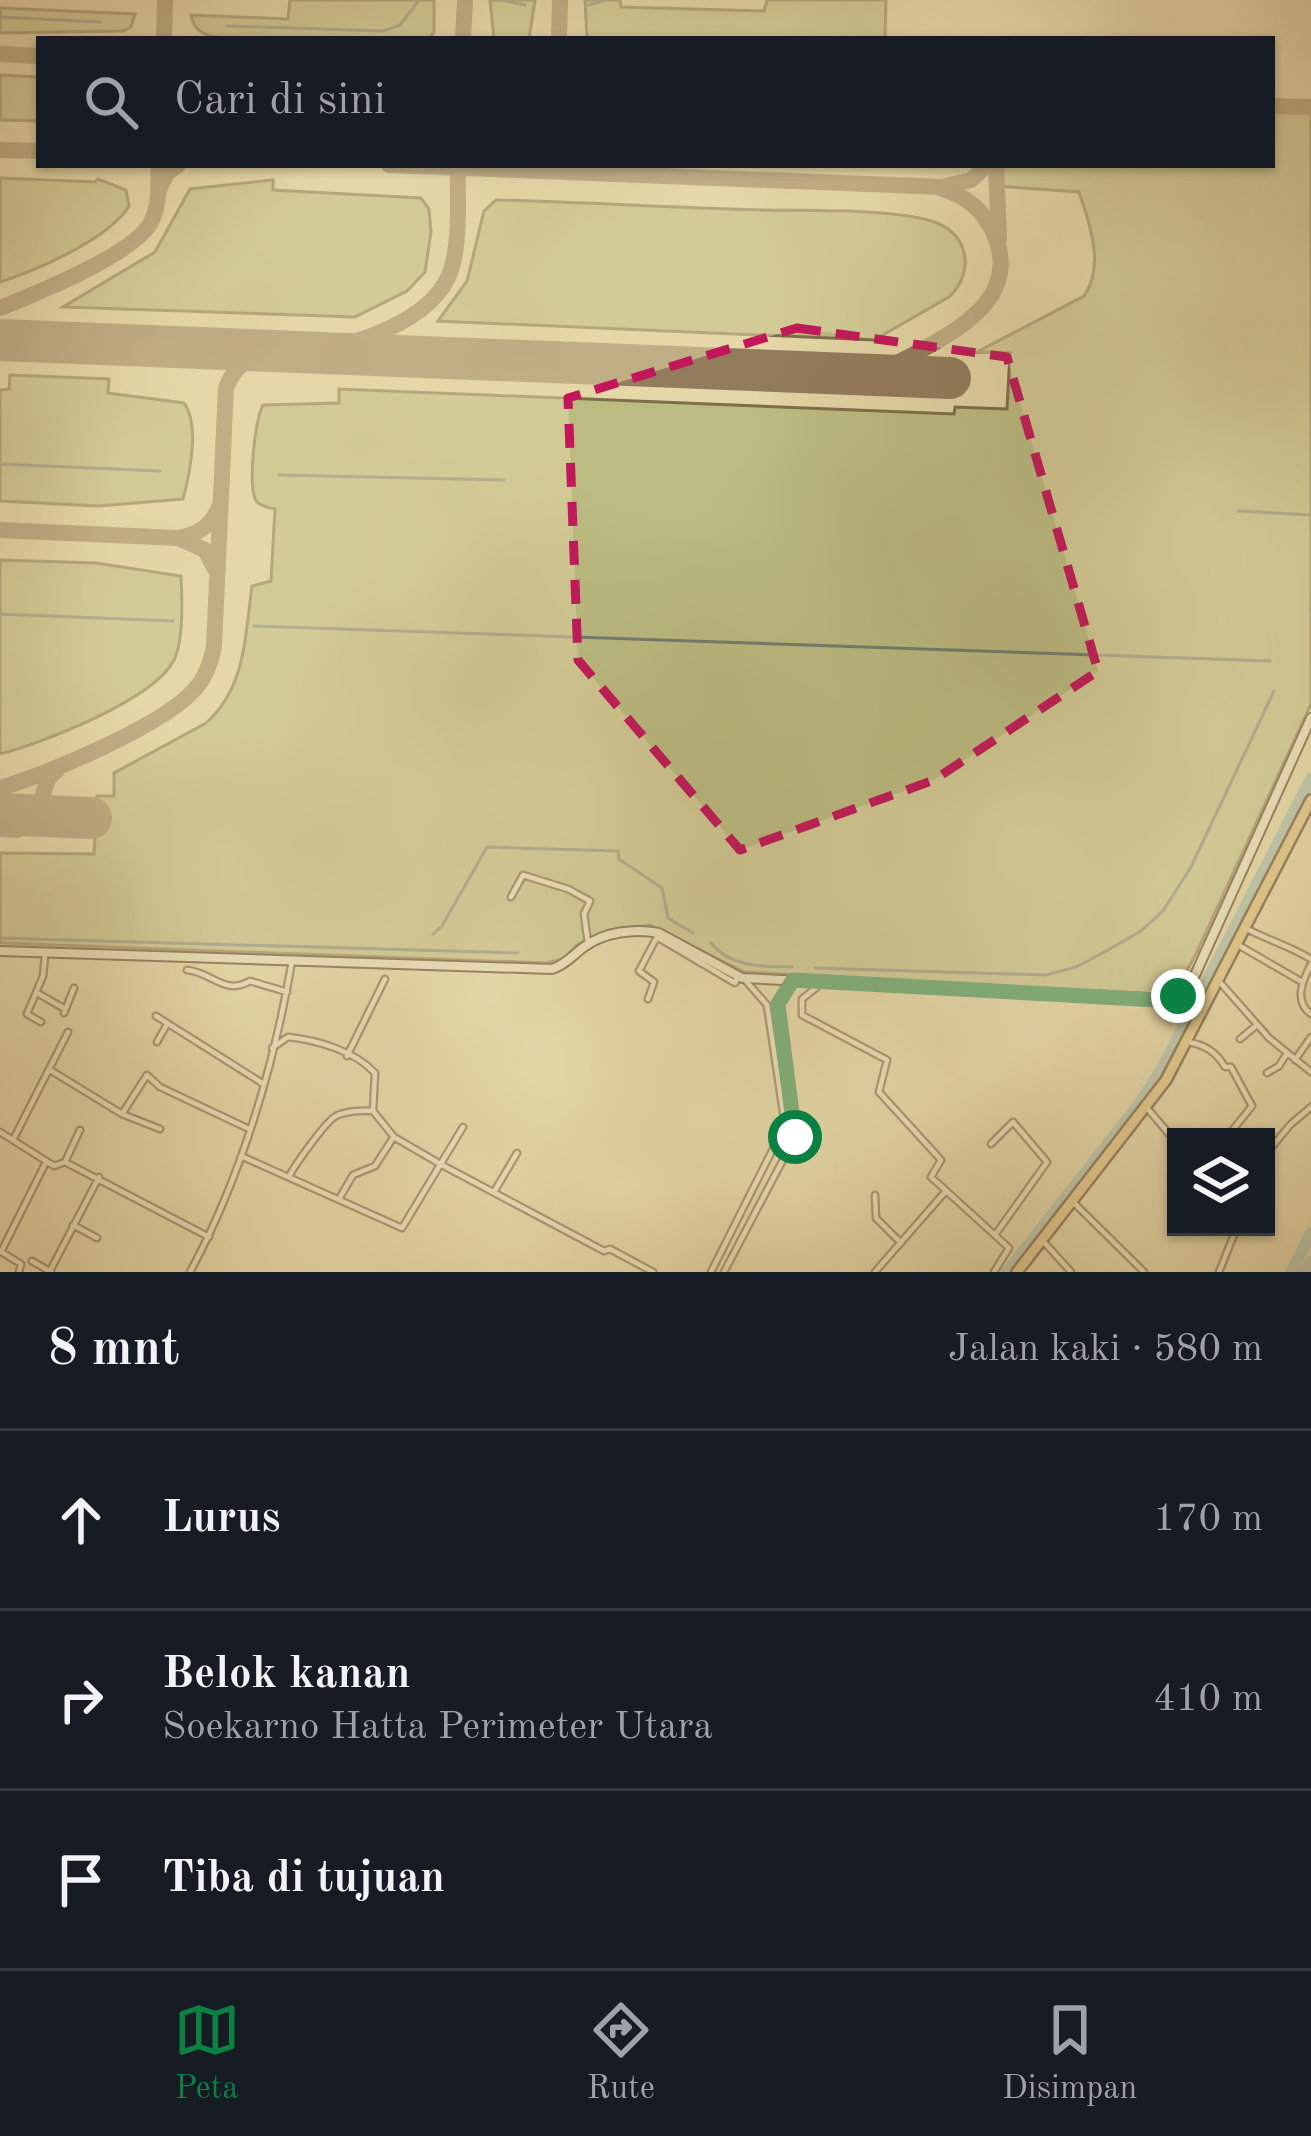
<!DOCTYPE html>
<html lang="id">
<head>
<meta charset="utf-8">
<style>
  :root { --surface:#171b24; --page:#20242c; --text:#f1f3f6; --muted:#9ea1a6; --line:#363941; --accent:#0b8043 }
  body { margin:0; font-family:"Old Standard TT",serif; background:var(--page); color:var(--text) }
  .controls { position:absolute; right:36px; bottom:36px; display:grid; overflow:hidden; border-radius:0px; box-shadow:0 3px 9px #0004 }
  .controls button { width:108px; height:108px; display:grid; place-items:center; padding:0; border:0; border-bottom:3px solid var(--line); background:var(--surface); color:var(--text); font:60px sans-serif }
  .stop { position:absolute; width:36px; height:36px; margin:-27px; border:9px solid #0b8043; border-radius:50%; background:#fff }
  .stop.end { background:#0b8043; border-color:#fff; box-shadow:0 3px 12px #0008 }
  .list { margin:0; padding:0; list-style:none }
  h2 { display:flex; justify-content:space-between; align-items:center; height:156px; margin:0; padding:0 48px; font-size:51px }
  h2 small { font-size:39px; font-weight:400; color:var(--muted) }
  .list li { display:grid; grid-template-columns:78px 1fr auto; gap:36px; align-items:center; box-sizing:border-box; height:180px; padding:0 48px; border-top:3px solid var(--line) }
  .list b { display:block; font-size:45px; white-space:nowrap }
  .list p { margin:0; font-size:39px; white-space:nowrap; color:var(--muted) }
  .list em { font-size:39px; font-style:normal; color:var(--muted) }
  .icon { flex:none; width:66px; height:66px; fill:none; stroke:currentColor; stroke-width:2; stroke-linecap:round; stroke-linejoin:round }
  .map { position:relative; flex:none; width:1311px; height:1272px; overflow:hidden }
  .search { position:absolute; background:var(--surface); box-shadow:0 3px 9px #0004; left:36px; right:36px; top:36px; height:132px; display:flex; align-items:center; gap:30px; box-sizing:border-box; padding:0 42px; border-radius:0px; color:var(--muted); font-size:45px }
  .sheet { height:696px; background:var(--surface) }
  nav { display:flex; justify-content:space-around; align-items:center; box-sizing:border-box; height:168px; border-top:3px solid var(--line); background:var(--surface); font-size:33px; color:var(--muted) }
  nav a { display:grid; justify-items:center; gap:6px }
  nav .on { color:var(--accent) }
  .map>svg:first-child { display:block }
  .green { fill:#bcbc82; stroke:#7d6f49; stroke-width:3 }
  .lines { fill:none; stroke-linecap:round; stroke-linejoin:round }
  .stream { stroke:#747c71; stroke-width:3 }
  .river { stroke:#98b8b1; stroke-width:12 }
  .taxiway { stroke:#927c5c; stroke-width:16 }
  .runway { stroke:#927c5c; stroke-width:42 }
  .street-casing { stroke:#684f36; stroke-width:9 }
  .secondary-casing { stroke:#3e2210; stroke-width:12 }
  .primary-casing { stroke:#3e2210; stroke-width:14 }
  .street { stroke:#eee5c6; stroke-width:4.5 }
  .secondary { stroke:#eee5c6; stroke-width:8 }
  .primary { stroke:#e2bc74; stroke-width:9 }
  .route { stroke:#0b8043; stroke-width:15 }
  .marked { fill:none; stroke:#c2185b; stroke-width:9; stroke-dasharray:24 15; stroke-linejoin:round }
</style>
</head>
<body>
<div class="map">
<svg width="1311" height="1272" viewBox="0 0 1311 1272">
  <rect width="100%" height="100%" fill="#e5d7a7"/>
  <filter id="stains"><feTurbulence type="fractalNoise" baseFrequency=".00167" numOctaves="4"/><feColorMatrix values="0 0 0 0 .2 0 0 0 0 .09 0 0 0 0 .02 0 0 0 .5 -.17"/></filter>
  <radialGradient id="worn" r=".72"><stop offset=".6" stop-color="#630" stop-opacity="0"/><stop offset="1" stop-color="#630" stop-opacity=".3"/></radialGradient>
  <path class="green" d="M290 0H434V32L429 39H231C212 36 195 37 191 15L288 19Z
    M490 0H535L529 39H494Z
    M585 0H620L621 7 764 11 767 0H886L885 39H587Z
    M0 8 135 14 131 27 123 31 0 33Z
    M0 75 39 77V121L0 120Z
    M1272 106 1311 107V704L1196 954 1181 981 1173 989 1157 994 744 972 650 925 609 930 577 945 563 959 546 963 0 943V853L94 854 97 796H114V773L206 723C246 687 245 637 252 586L271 581 275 509C270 508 261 506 257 502 247 489 255 418 263 405L339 403V389L954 414 955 407 1007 409 1010 353 977 352 1084 296C1105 266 1090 224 1079 192L996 186V165H1272Z
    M0 178 95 182 98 179 126 190 129 206C109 239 37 270 0 282Z
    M273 180V190L421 198 429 209 431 232 425 272 407 291 355 317 63 307 155 252 190 189Z
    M496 200C585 202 674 208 763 210 805 211 900 208 937 223 970 236 974 274 949 297L874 340 438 321 467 281 484 211Z
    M10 375 109 379 108 393 184 403C200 425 190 473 183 499L99 506 0 501V390L9 389Z
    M0 560 96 563 181 576C182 599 184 639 174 660 154 700 42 743 0 754Z"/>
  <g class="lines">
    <path class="stream" d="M501 0 525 5
      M589 5 606 0
      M0 17 100 22
      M227 26 383 31 400 25 419 0
      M0 464 160 471
      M279 475 504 480
      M1238 511 1311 515
      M1310 610 1311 608
      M0 614 173 621
      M254 626 1270 661
      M433 934 442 926 487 847 618 851 619 859 662 888 668 918 693 933
      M0 938 518 953
      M711 943C731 968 762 966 792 967
      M815 968 1046 975 1076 967 1108 950 1141 931 1163 911 1191 867 1274 691"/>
    <path class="river" d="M1007 1272 1141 1102 1163 1067 1311 779
      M1291 1272 1311 1233
      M1304 1272 1311 1262"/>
    <path class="taxiway" d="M164 39 165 0
      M463 39 465 0
      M559 39 560 0
      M0 54 39 56
      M1272 106 1311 107
      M0 150 39 151
      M389 165 942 187 971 180 987 165
      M996 165 999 239
      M159 190 167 173 178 165
      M0 308C35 294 138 253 152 220 160 204 158 183 159 165
      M299 352C348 349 434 322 451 270 461 238 457 198 458 165
      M830 373C845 373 861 375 876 371 894 366 911 356 927 347 969 324 1019 291 994 234 984 210 964 195 940 188
      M0 530 178 538
      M215 569 205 550 178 538C198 535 211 526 219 507
      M0 788C46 775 166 724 195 689 206 677 211 662 214 646L226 388C237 359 257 354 286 351
      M0 829 17 830 35 819 48 779 58 769"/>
    <path class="runway" d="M0 340 950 378
      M0 814 91 818"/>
    <g class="street-casing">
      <path id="street" d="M511 897 523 875 568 889 590 901 584 914 588 943
        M1245 928C1268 940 1289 946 1311 959
        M1240 946 1302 982
        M1311 964C1303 980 1293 1001 1311 1014
        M187 970C212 972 224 996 250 981L287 992
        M1218 980 1269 1038 1311 1072
        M817 981V987L802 999V1015L887 1060 879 1092 941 1160 931 1177 1009 1248 994 1272
        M39 994 65 1009
        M648 999 654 982 639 971 657 937 735 983 738 977
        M64 1013 74 988
        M156 1016 262 1083
        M41 1022 27 1014 43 976 45 956
        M1240 1039 1257 1025
        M157 1042 166 1026
        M1187 1042C1204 1044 1217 1053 1225 1067H1231L1252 1106 1227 1137
        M272 1048 288 1037C317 1040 355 1051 375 1073L373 1111 394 1137 442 1165 604 1251 610 1249 653 1272
        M347 1056 385 979
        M1295 1060 1311 1037
        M50 1070 122 1114 160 1129
        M1267 1073 1279 1066 1287 1053
        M1147 1108 1176 1142
        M122 1114 147 1075 160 1087 247 1128
        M0 1132 54 1166 65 1162 209 1237
        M13 1140 68 1032
        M991 1144 1013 1122 1047 1162 995 1235
        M1266 1154 1290 1125 1311 1107
        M241 1156 402 1228 463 1127
        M65 1162 80 1130
        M289 1177C293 1167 327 1120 336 1116 346 1111 362 1110 373 1111
        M494 1192 517 1153
        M875 1195 876 1218 901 1243
        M339 1199 353 1175 375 1166 393 1138
        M1073 1202 1144 1272
        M73 1225 97 1238
        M1042 1240 1071 1272
        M1 1252 46 1162
        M3 1253 21 1264 19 1272
        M32 1261 51 1272
        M50 1271 99 1177
        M190 1272C241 1178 274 1066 292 961
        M711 1272 785 1125 767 1005 746 981
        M724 1272 795 1137 797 1125 778 1003 793 980
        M875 1272 945 1192
        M1219 1272 1237 1227"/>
    </g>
    <g class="secondary-casing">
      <path id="secondary" d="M0 951 552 969C565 965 573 955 584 947 604 932 635 928 659 933L742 978 1168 999 1185 989 1195 975 1311 718"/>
    </g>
    <g class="primary-casing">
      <path id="primary" d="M1017 1272 1166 1080 1311 800"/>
    </g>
    <use href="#street" class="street"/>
    <use href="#secondary" class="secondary"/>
    <use href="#primary" class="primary"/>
  </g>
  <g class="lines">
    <path class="route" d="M795 1137 778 1004 793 980 1157 1000 1178 996"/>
  </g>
  <path d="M0 0H1311V1272H0ZM797 328 1007 357 1098 671 934 780 740 850 578 660 568 398Z" fill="#e5d7a7" fill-opacity=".55" fill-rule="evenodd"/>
  <path class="marked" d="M797 328 1007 357 1098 671 934 780 740 850 578 660 568 398Z"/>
  <rect width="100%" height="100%" filter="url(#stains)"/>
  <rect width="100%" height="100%" fill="url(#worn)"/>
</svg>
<div class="controls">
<button><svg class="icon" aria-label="layers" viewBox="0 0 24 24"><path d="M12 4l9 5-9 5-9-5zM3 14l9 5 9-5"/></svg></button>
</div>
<div class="stop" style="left:795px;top:1137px"></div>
<div class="stop end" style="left:1178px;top:996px"></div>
<div class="search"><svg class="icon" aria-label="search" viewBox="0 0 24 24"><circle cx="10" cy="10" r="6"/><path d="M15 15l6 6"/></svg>Cari di sini</div>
</div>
<section class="sheet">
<h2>8 mnt<small>Jalan kaki · 580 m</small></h2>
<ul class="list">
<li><svg class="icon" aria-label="ahead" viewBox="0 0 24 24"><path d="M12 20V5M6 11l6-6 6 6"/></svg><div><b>Lurus</b></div><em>170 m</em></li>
<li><svg class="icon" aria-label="right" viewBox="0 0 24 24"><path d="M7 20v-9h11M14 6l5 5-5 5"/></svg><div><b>Belok kanan</b><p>Soekarno Hatta Perimeter Utara</p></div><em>410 m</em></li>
<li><svg class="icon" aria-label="arrive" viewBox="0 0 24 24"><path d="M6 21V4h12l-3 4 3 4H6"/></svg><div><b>Tiba di tujuan</b></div></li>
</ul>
</section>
<nav>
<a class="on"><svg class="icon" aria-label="map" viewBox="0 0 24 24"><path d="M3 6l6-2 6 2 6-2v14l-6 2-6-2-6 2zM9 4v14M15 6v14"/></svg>Peta</a>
<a><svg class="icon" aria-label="directions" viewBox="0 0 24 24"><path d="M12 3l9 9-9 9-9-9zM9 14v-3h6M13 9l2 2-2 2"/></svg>Rute</a>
<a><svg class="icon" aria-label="saved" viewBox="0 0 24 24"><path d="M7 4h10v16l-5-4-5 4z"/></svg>Disimpan</a>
</nav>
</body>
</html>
